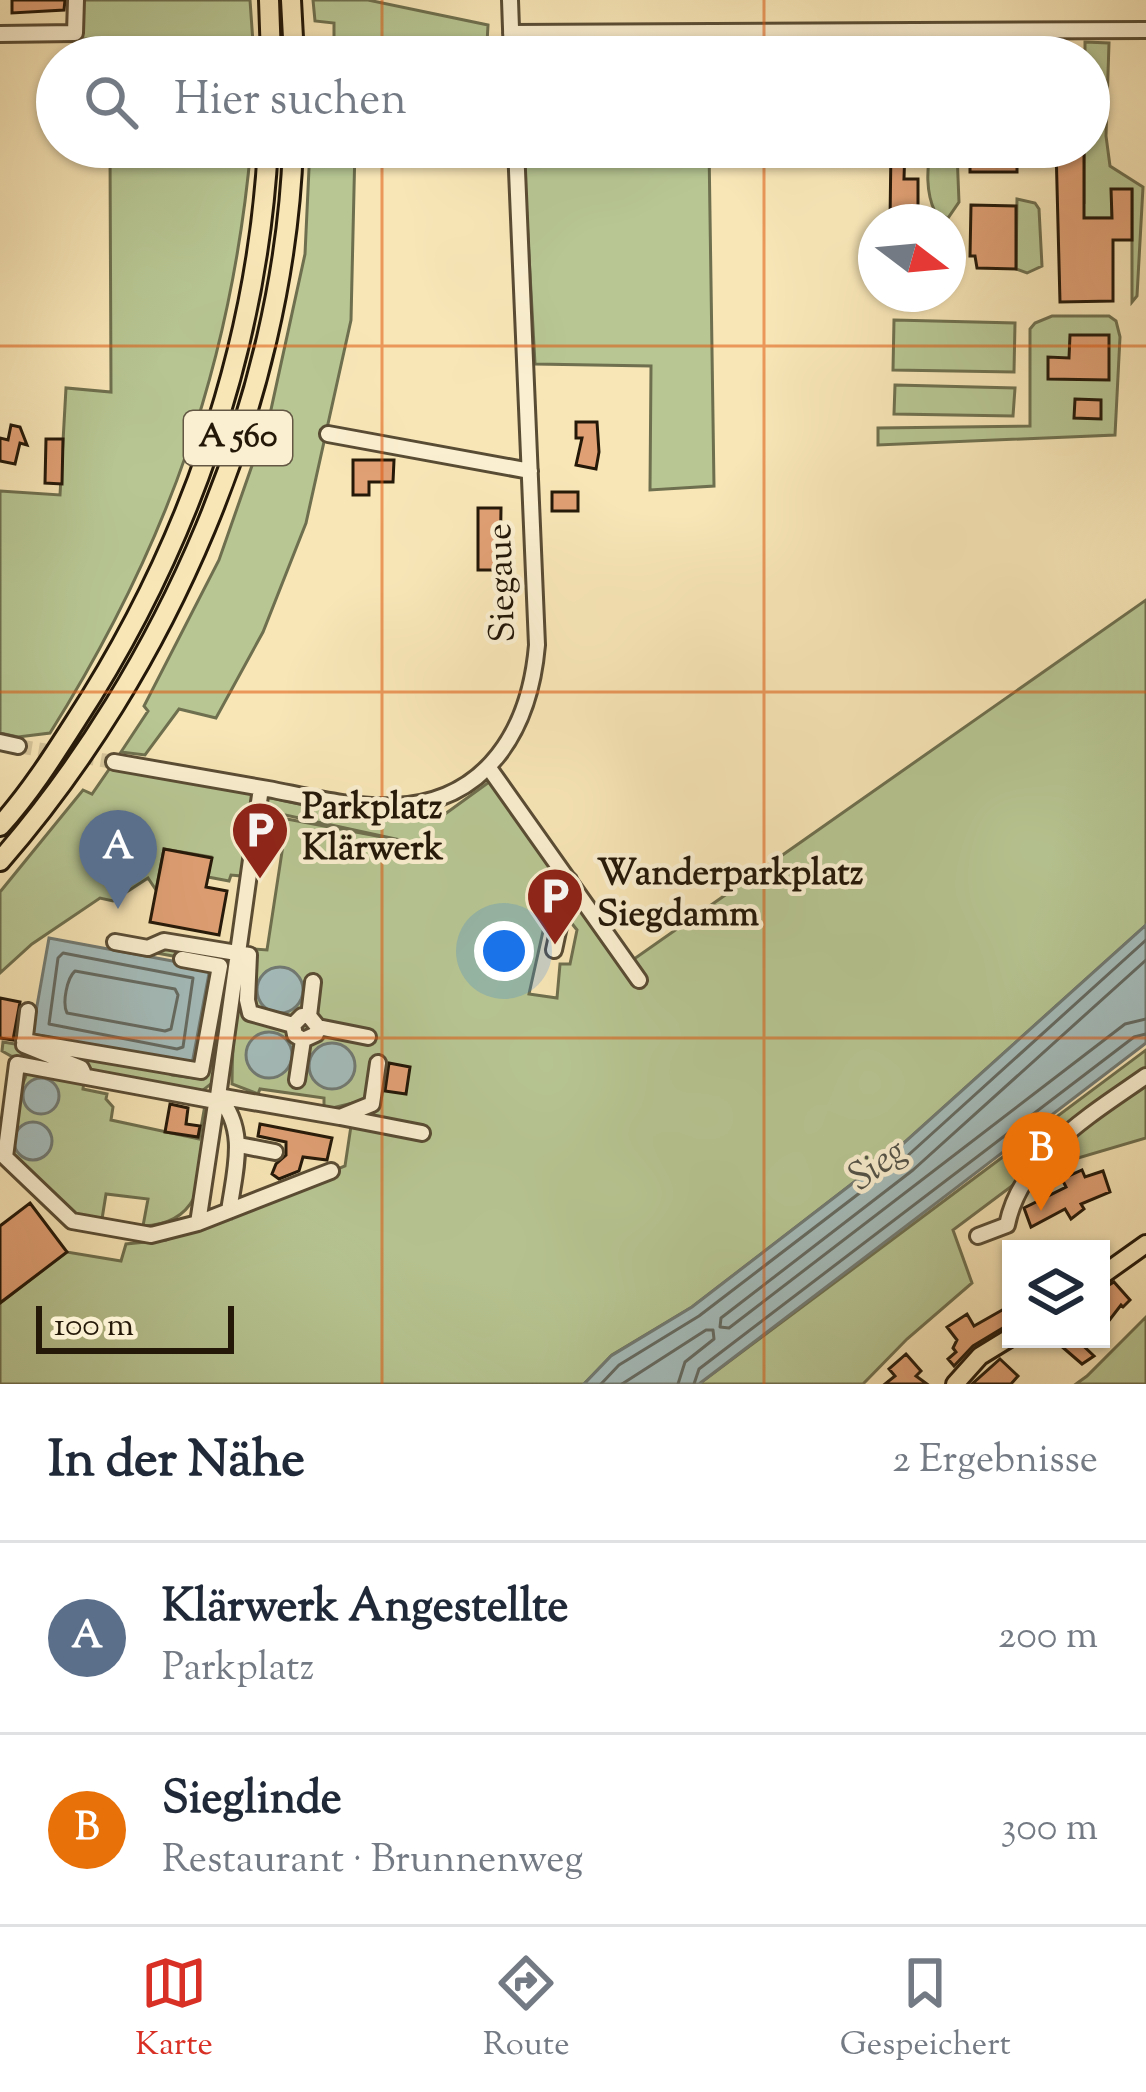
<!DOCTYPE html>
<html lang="de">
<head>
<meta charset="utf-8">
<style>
  :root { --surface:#fff; --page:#f2f2f3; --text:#1f2937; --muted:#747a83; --line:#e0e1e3; --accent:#d93025 }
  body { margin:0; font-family:"Sorts Mill Goudy",serif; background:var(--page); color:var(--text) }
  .controls { position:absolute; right:36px; bottom:36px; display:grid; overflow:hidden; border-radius:0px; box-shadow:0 3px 9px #0004 }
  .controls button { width:108px; height:108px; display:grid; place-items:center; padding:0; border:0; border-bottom:3px solid var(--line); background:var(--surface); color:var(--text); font:60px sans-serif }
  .compass { position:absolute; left:858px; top:204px; width:108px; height:108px; border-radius:50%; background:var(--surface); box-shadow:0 3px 9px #0004; rotate:106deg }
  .scale { position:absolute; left:36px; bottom:30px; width:198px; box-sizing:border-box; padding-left:12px; border:6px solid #241808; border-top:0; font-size:33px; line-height:42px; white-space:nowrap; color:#241808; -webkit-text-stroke:9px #faefd0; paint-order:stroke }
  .you { position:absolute; left:504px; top:951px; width:42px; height:42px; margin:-30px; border:9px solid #fff; border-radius:50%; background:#1a73e8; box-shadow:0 0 0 18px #1a73e833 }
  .badge { display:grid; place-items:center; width:78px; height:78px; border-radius:50%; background:var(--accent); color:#fff; font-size:39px; font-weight:700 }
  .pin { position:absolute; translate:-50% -99px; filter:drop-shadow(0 3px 6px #0008) }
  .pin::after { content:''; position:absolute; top:63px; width:42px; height:36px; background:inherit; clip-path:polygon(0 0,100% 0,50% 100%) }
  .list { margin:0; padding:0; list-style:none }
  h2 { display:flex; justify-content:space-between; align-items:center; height:156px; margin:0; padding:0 48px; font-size:51px }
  h2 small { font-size:39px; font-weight:400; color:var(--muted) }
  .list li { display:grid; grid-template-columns:78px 1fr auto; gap:36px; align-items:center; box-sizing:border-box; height:192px; padding:0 48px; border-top:3px solid var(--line) }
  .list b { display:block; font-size:45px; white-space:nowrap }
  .list p { margin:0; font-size:39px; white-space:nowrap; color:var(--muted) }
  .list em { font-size:39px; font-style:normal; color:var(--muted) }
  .icon { flex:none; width:66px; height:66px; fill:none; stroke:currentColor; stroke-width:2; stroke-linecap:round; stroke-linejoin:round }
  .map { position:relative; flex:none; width:1146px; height:1384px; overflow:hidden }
  .search { position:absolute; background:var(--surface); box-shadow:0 3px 9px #0004; left:36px; right:36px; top:36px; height:132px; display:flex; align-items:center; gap:30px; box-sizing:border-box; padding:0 42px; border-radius:66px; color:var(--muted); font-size:45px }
  .sheet { height:540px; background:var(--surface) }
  nav { display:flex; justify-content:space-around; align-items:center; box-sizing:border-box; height:168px; border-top:3px solid var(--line); background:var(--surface); font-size:33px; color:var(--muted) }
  nav a { display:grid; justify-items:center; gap:6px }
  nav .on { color:var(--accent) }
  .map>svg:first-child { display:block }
  .green { fill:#b7c693; stroke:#6e6f4e; stroke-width:3; fill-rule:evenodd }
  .water { fill:#a4bcbb; stroke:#717a73; stroke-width:3 }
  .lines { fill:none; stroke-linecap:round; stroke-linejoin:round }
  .shore { stroke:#646a62; stroke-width:3 }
  .building { fill:#e0a074; stroke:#241808; stroke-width:3 }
  .minor-tunnel { stroke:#d8c79d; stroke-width:14; stroke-dasharray:14 7; stroke-linecap:butt }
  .minor-casing { stroke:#594c34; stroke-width:20 }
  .major-casing { stroke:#241808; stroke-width:22 }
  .highway-casing { stroke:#241808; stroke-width:24 }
  .minor { stroke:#faefd0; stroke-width:14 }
  .major { stroke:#f8e6b7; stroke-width:16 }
  .highway { stroke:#f8e6b7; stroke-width:18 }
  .grid { fill:none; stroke:#de560c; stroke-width:3; stroke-opacity:0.55 }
  .labels { text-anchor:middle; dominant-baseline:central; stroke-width:9; stroke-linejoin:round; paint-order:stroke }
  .shield { fill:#faefd0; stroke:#645844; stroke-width:3 }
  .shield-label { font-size:33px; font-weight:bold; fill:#241808 }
  .street-label { font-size:36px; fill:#241808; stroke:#faefd0 }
  .poi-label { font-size:36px; font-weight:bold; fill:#241808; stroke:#faefd0; text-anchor:start }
  .water-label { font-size:39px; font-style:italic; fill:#515147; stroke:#faefd0 }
</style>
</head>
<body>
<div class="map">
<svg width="1146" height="1384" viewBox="0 0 1146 1384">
  <rect width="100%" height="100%" fill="#f8e6b7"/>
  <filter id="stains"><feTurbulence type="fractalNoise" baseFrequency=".00167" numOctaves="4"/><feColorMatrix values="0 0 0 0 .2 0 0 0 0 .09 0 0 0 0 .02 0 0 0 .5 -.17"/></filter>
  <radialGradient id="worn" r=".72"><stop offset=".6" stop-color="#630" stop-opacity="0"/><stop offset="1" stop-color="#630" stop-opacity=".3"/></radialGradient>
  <path class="green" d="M79 0H250L254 57H109V39H79Z
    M313 0H368L488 25 487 43 405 57H314V44L334 43V23L315 21Z
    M934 37H1028L1039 57H945V51L934 48Z
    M707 38V57H519L527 39Z
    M1085 42 1109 43 1106 136 1110 166 1143 187 1137 296 1132 302V190H1112V218H1062L1084 203V147H1089V57H1085Z
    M110 147H251C231 366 167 547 50 733L18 737 0 733V491L60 495 66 388 111 392Z
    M310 147H355L351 320 306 523 263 632 216 718 179 709 145 755 121 752 148 711 144 706 219 560 270 414 305 254Z
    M523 147H709L714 486 650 490 651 366 535 364Z
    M932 147H955L957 152 959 202 948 218 935 212C926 193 926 168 932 147Z
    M1017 199 1035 203 1039 209 1042 266 1027 273 1016 269Z
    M1052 316H1109L1116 321 1120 337 1115 435 878 445V428L1030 426V329L1035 323Z
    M894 320 1015 323 1014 372 893 370Z
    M895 385 1015 388 1013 416 894 414Z
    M1146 600V925L896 1150 692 1307 612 1355 584 1384H0V1303L67 1252 121 1261 126 1244 166 1240 345 1166 351 1126 413 1125 364 1117 353 1103 324 1110V1098L260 1089 258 1094 232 1084C232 1041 235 987 254 949L267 950 287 819 414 843 281 814 278 849 246 844 242 876 231 875 229 881 208 877 211 857 164 849 156 890 148 878 113 901 100 898 32 944 0 973V892L83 790 92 794 110 768 132 769 382 821 445 814 496 777 627 964ZM548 909 562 911 577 930 570 964H560L557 998 529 994Z
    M178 947 231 962 216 1080 202 1091 11 1056 2 1051 3 1042 159 1068 172 1075 203 1079 222 965 151 952Z
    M1146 1050V1138L1068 1161 1056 1138 1024 1177 953 1230 972 1283 907 1339 863 1384H699Z
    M27 1073 84 1081 83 1089 107 1094 106 1099 113 1107 111 1120 199 1139 205 1105 211 1108C202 1160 211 1224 143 1226L148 1199 106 1194 102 1219 78 1216 15 1159C7 1133 17 1098 27 1073Z
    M1146 1317V1384H1076L1087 1376Z"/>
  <path class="water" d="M1146 925V1043L699 1384H584L611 1356 692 1307 896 1150Z
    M49 938 210 968 192 1064 32 1034Z
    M257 990a23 23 0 1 1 46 0a23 23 0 1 1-46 0Z
    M246 1055a23 23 0 1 1 46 0a23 23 0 1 1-46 0Z
    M309 1066a23 23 0 1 1 46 0a23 23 0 1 1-46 0Z
    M23 1096a18 18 0 1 1 36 0a18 18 0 1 1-36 0Z
    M14 1141a19 19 0 1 1 38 0a19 19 0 1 1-38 0Z"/>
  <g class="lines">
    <path class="shore" d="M63 953 193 978 183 1047 177 1049 49 1024 58 958Z
      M1146 960 913 1170 721 1318 720 1327 729 1328 1125 1024 1146 1019
      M75 971 175 989 178 995 171 1029 165 1031 67 1013C62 1003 67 978 75 971Z
      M601 1384 619 1365 699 1316 904 1159 1146 940
      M622 1384 706 1330H713L714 1339 685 1362 678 1384
      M694 1384 699 1369 1134 1037 1146 1034"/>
  </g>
  <path class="building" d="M12 0H65L64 10 12 13Z
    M891 147H905L904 179H918V222H890Z
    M970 147H1017V172H970Z
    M1056 147H1084V218H1112L1111 189H1132V240H1113V301L1060 302Z
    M971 205 1016 206V269L977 268 975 256H970Z
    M1070 335H1109V380L1048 379V357L1069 358Z
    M1075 399 1101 400V419L1074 418Z
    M576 422H597L599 452 596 469 576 465 582 438H576Z
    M11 425 20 427 27 445 20 443 15 464 0 461V438L8 440Z
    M46 439H63L62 484 45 483Z
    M353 460H394L393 482H369V495H353Z
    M552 492H578V511H552Z
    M478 508H501L500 570H478Z
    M164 849 212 858 206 887 227 891 219 935 150 922Z
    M0 998 20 1002 13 1040 0 1038Z
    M389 1063 410 1067 406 1094 385 1091Z
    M170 1104 188 1108 186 1124 200 1126 198 1137 165 1132Z
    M260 1124 332 1138 327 1160 303 1157 299 1171 279 1179 272 1174 276 1164 286 1155V1142L258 1136Z
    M1082 1170 1085 1177 1103 1171 1110 1192 1081 1204 1084 1209 1071 1219 1065 1209 1031 1227 1024 1208 1066 1187 1062 1179Z
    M30 1203 67 1252 0 1303V1226Z
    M1114 1282 1130 1300 1123 1307 1121 1305 1108 1322 1101 1317V1302L1108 1292 1104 1288Z
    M1011 1305V1323L973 1346 954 1366 948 1359 956 1352 953 1348 957 1340 947 1327 967 1314 974 1326Z
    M1053 1339H1076L1094 1356 1082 1364Z
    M906 1354 921 1371 916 1376 927 1384H885L895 1376 889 1369Z
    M1000 1359 1018 1376 1011 1384H972Z"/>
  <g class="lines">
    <path class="minor-tunnel" d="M18 746 114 762"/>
    <g class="minor-casing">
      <path id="minor" d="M510 0 512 57
        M511 33 1146 30
        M0 34 75 33 76 0
        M328 434 530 471
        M0 742 18 746
        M114 762C165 771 216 780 268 789 310 797 352 808 395 806 488 802 530 728 537 645L516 147
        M489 768 639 980
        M261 788 218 1096 340 1117 372 1104 378 1063
        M115 942 148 948 164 941 249 955 247 1000 250 1013 293 1025 302 1016H309L318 1027 316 1034 303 1040 295 1035 293 1025
        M554 950 569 880
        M28 1011 24 1045 81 1068 83 1072
        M309 1016 313 982
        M318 1027 368 1037
        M24 1041 201 1071 220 966 182 959
        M297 1080 303 1040
        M218 1096C248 1130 235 1169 229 1211
        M216 1101 17 1064 5 1157 72 1221 151 1235 198 1223 331 1171
        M340 1117 422 1133
        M239 1145 275 1152
        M198 1223 217 1097
        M978 1236 1007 1225C1021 1155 1092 1114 1146 1076"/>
    </g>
    <g class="major-casing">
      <path id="major" d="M1101 1276 1146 1244
        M955 1384 980 1356 1011 1337"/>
    </g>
    <g class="highway-casing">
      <path id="highway" d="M269 0 271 57
        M291 0 294 57
        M0 826C29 794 52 758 75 722 187 550 257 352 268 147
        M0 861C166 671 284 401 293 147"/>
    </g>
    <use href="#minor" class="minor"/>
    <use href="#major" class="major"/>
    <use href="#highway" class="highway"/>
  </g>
  <path class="grid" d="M382 0V57M764 0V57M382 147V1384M764 147V1384M0 346H1146M0 692H1146M0 1038H1146"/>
  <defs>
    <g id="parking-pin" transform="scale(3)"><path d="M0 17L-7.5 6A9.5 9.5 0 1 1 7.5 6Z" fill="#8f2418" stroke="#faefd0"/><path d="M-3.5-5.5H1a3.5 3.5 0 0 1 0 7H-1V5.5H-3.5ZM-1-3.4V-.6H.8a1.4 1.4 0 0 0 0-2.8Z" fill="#fff"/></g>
  </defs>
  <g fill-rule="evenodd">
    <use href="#parking-pin" x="260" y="830"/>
    <use href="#parking-pin" x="555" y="896"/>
  </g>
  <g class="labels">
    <rect class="shield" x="184" y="411" width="108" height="54" rx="9"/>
    <g class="shield-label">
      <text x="238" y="438">A 560</text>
    </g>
    <g class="street-label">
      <text transform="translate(503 583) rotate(-92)">Siegaue</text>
    </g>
    <g class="poi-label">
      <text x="302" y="809">Parkplatz<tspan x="302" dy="41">Klärwerk</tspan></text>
      <text x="597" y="875">Wanderparkplatz<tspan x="597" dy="41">Siegdamm</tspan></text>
    </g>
    <g class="water-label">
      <text transform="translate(879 1166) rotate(-36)">Sieg</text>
    </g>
  </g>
  <rect width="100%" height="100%" filter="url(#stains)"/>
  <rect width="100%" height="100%" fill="url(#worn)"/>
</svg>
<div class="controls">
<button><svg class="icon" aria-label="layers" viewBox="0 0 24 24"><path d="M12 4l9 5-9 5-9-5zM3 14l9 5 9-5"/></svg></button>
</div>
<svg class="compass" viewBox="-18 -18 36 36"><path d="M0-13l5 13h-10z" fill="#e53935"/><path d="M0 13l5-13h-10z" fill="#747a83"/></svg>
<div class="scale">100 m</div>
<div class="you"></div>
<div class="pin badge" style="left:118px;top:909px;background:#5c6f8a">A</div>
<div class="pin badge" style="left:1041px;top:1211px;background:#e8710a">B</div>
<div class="search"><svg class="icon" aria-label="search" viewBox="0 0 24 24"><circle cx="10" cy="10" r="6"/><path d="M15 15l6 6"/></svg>Hier suchen</div>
</div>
<section class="sheet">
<h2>In der Nähe<small>2 Ergebnisse</small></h2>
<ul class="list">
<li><span class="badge" style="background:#5c6f8a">A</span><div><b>Klärwerk Angestellte</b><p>Parkplatz</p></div><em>200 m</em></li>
<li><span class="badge" style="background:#e8710a">B</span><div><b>Sieglinde</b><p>Restaurant · Brunnenweg</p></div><em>300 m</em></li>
</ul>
</section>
<nav>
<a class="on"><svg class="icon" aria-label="map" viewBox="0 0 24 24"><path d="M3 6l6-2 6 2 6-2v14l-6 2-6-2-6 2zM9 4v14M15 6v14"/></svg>Karte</a>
<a><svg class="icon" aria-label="directions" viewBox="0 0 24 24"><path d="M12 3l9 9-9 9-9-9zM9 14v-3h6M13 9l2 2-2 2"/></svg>Route</a>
<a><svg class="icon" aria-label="saved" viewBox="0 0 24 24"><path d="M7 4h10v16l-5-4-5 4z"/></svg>Gespeichert</a>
</nav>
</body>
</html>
